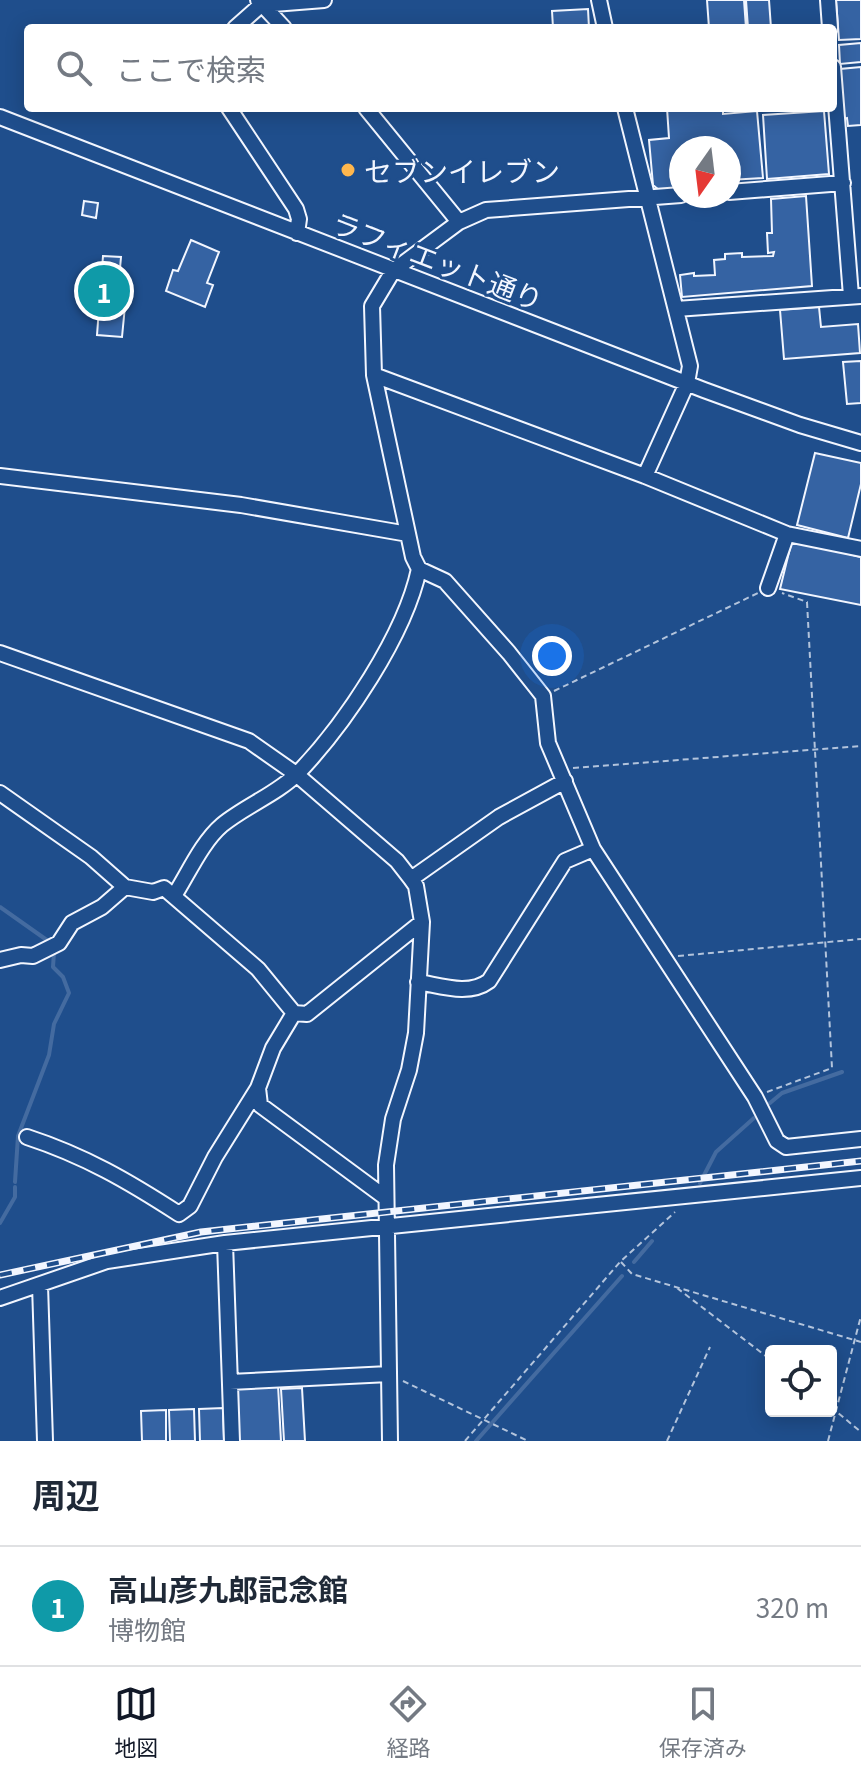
<!DOCTYPE html>
<html lang="ja">
<head>
<meta charset="utf-8">
<style>
  :root { --surface:#fff; --page:#f6f6f7; --text:#1f2937; --muted:#747a83; --line:#e0e1e3; --accent:#111827 }
  body { margin:0; font-family:Georgia,"Noto Sans JP",serif; background:var(--page); color:var(--text) }
  .controls { position:absolute; right:24px; bottom:24px; display:grid; overflow:hidden; border-radius:8px; box-shadow:0 4px 20px #0003 }
  .controls button { width:72px; height:72px; display:grid; place-items:center; padding:0; border:0; border-bottom:2px solid var(--line); background:var(--surface); color:var(--text); font:40px sans-serif }
  .compass { position:absolute; left:669px; top:136px; width:72px; height:72px; border-radius:50%; background:var(--surface); box-shadow:0 4px 20px #0003; rotate:194deg }
  .you { position:absolute; left:552px; top:656px; width:28px; height:28px; margin:-20px; border:6px solid #fff; border-radius:50%; background:#1a73e8; box-shadow:0 0 0 12px #1a73e833 }
  .badge { display:grid; place-items:center; width:52px; height:52px; border-radius:50%; background:var(--accent); color:#fff; font-size:26px; font-weight:700 }
  .pin { position:absolute; translate:-50% -50%; border:4px solid #fff; box-shadow:0 2px 8px #0006 }
  .list { margin:0; padding:0; list-style:none }
  h2 { display:flex; justify-content:space-between; align-items:center; height:104px; margin:0; padding:0 32px; font-size:34px }
  h2 small { font-size:26px; font-weight:400; color:var(--muted) }
  .list li { display:grid; grid-template-columns:52px 1fr auto; gap:24px; align-items:center; box-sizing:border-box; height:120px; padding:0 32px; border-top:2px solid var(--line) }
  .list b { display:block; font-size:30px; white-space:nowrap }
  .list p { margin:0; font-size:26px; white-space:nowrap; color:var(--muted) }
  .list em { font-size:26px; font-style:normal; color:var(--muted) }
  .icon { flex:none; width:44px; height:44px; fill:none; stroke:currentColor; stroke-width:2; stroke-linecap:round; stroke-linejoin:round }
  .map { position:relative; flex:none; width:861px; height:1441px; overflow:hidden }
  .search { position:absolute; background:var(--surface); box-shadow:0 4px 20px #0003; left:24px; right:24px; top:24px; height:88px; display:flex; align-items:center; gap:20px; box-sizing:border-box; padding:0 28px; border-radius:8px; color:var(--muted); font-size:30px }
  .sheet { height:224px; background:var(--surface) }
  nav { display:flex; justify-content:space-around; align-items:center; box-sizing:border-box; height:112px; border-top:2px solid var(--line); background:var(--surface); font-size:22px; color:var(--muted) }
  nav a { display:grid; justify-items:center; gap:4px }
  nav .on { color:var(--accent) }
  .map>svg:first-child { display:block }
  .lines { fill:none; stroke-linecap:round; stroke-linejoin:round }
  .stream { stroke:#446ba0; stroke-width:4 }
  .building { fill:#3563a3; stroke:#f2f6ff; stroke-width:2 }
  .minor-casing { stroke:#f2f6ff; stroke-width:18 }
  .path { stroke:#b3c4dc; stroke-width:2; stroke-dasharray:6 4; stroke-linecap:butt }
  .minor { stroke:#1f4e8c; stroke-width:14 }
  .rail-casing { stroke:#f2f6ff; stroke-width:7 }
  .rail { stroke:#1f4e8c; stroke-width:4; stroke-dasharray:12; stroke-linecap:butt }
  .poi-dot { fill:#ffb74d; stroke:#1f4e8c; stroke-width:3 }
  .labels { text-anchor:middle; dominant-baseline:central; stroke-width:6; stroke-linejoin:round; paint-order:stroke }
  .poi-label { font-size:28px; fill:#f2f6ff; stroke:#1f4e8c; text-anchor:start }
  .street-label { font-size:28px; fill:#f2f6ff; stroke:#1f4e8c }
</style>
</head>
<body>
<div class="map">
<svg width="861" height="1441" viewBox="0 0 861 1441">
  <rect width="100%" height="100%" fill="#1f4e8c"/>
  <g class="lines">
    <path class="stream" d="M0 907 51 943
      M770 1103 782 1093 842 1072
      M15 1182 18 1136 49 1055 54 1024 69 993 63 977 53 967 54 952
      M700 1183 716 1152 754 1118
      M0 1223 15 1197V1187
      M634 1262 652 1241
      M476 1441 622 1276"/>
  </g>
  <path class="building" d="M707 0H744L746 28H709Z
    M746 0H769L771 28H748Z
    M836 0H861V39L839 40Z
    M588 9 589 28H553L552 11Z
    M861 43V62L840 64 839 45Z
    M861 67V125L848 126 847 118 844 119 840 69Z
    M667 108H723V114L757 111 763 178 729 180V148H681V188L659 190 653 185 649 140 669 138Z
    M824 111 829 174 767 179 763 115Z
    M806 196 812 286 682 297 680 275 694 273V276L715 275 714 260 725 259V254L742 253V257L773 256 774 252 768 253 767 233H772L771 199Z
    M84 201 98 203 96 218 82 215Z
    M191 240 219 252 207 283 213 285 205 307 166 291 173 270 178 271Z
    M103 256 121 257 119 280 108 279 106 304 125 306 122 337 97 335Z
    M819 307 821 327 858 324 860 353 784 359 780 310Z
    M861 361V403L847 404 843 362Z
    M815 453 861 463V484L848 538 797 525Z
    M792 540 861 557V605L780 589Z
    M278 1385 281 1441H236L234 1387Z
    M302 1388 305 1441H284L281 1389Z
    M223 1408 224 1441H200L199 1409Z
    M194 1409 195 1441H170L169 1410Z
    M166 1410V1441H142L141 1411Z"/>
  <g class="lines">
    <g class="minor-casing">
      <path id="minor" d="M258 0 284 28
        M599 0 605 28
        M828 0 830 28
        M235 28 261 5 324 0
        M833 67 851 296
        M229 108 296 209 299 219 297 233
        M366 108 459 222
        M625 108 690 366 687 383 645 476
        M0 117 704 390 800 425 861 443
        M729 192 843 183
        M681 195 486 210 459 222 393 271 372 306 374 375 413 557 419 569 445 581 509 653 543 696 548 743 593 849 755 1097 777 1141 786 1147 861 1139
        M676 309 861 296
        M374 375 645 476 787 534 861 549
        M0 476 241 505 408 534
        M768 588 787 534
        M0 653 249 741 296 774 397 861 411 879 416 886 422 922 416 1033 409 1070 393 1119 386 1165 390 1441
        M0 793 91 857 125 887 153 892 164 888 258 969 294 1013 307 1014 422 922
        M411 879 499 817 565 781
        M174 896C188 874 202 842 222 825 245 806 277 794 298 773 345 724 405 635 419 569
        M0 960 21 955 33 956 59 943 72 923 102 907 125 887
        M418 982C442 986 469 996 489 981L565 861 593 849
        M258 1088 260 1105 386 1198
        M27 1137C85 1156 128 1181 179 1214L190 1206 215 1157 258 1088 273 1048 294 1013
        M225 1243 232 1441
        M40 1285 45 1441
        M0 1298 107 1261 225 1243 861 1178
        M230 1382 389 1374"/>
    </g>
    <path class="path" d="M554 691 758 593
      M573 768 861 746
      M678 956 861 939
      M767 1092 832 1068 807 602 782 593
      M621 1262 632 1274 861 1342
      M677 1288 771 1360
      M403 1381 528 1441
      M831 1407 861 1432
      M465 1441 620 1262 675 1212
      M667 1441 710 1347
      M828 1441 861 1316"/>
    <use href="#minor" class="minor"/>
    <g class="rail-casing">
      <path id="rail" d="M0 1275 201 1232 861 1161"/>
    </g>
    <use href="#rail" class="rail"/>
  </g>
  <circle class="poi-dot" cx="348" cy="170" r="8"/>
  <g class="labels">
    <g class="poi-label">
      <text x="364" y="170">セブンイレブン</text>
    </g>
    <g class="street-label">
      <text transform="translate(438 260) rotate(21)">ラフィエット通り</text>
    </g>
  </g>
</svg>
<div class="controls">
<button><svg class="icon" aria-label="locate" viewBox="0 0 24 24"><circle cx="12" cy="12" r="6"/><path d="M12 2v4M12 18v4M2 12h4M18 12h4"/></svg></button>
</div>
<svg class="compass" viewBox="-18 -18 36 36"><path d="M0-13l5 13h-10z" fill="#e53935"/><path d="M0 13l5-13h-10z" fill="#747a83"/></svg>
<div class="you"></div>
<div class="pin badge" style="left:104px;top:291px;background:#0f9aa8">1</div>
<div class="search"><svg class="icon" aria-label="search" viewBox="0 0 24 24"><circle cx="10" cy="10" r="6"/><path d="M15 15l6 6"/></svg>ここで検索</div>
</div>
<section class="sheet">
<h2>周辺<small></small></h2>
<ul class="list">
<li><span class="badge" style="background:#0f9aa8">1</span><div><b>高山彦九郎記念館</b><p>博物館</p></div><em>320 m</em></li>
</ul>
</section>
<nav>
<a class="on"><svg class="icon" aria-label="map" viewBox="0 0 24 24"><path d="M3 6l6-2 6 2 6-2v14l-6 2-6-2-6 2zM9 4v14M15 6v14"/></svg>地図</a>
<a><svg class="icon" aria-label="directions" viewBox="0 0 24 24"><path d="M12 3l9 9-9 9-9-9zM9 14v-3h6M13 9l2 2-2 2"/></svg>経路</a>
<a><svg class="icon" aria-label="saved" viewBox="0 0 24 24"><path d="M7 4h10v16l-5-4-5 4z"/></svg>保存済み</a>
</nav>
</body>
</html>
